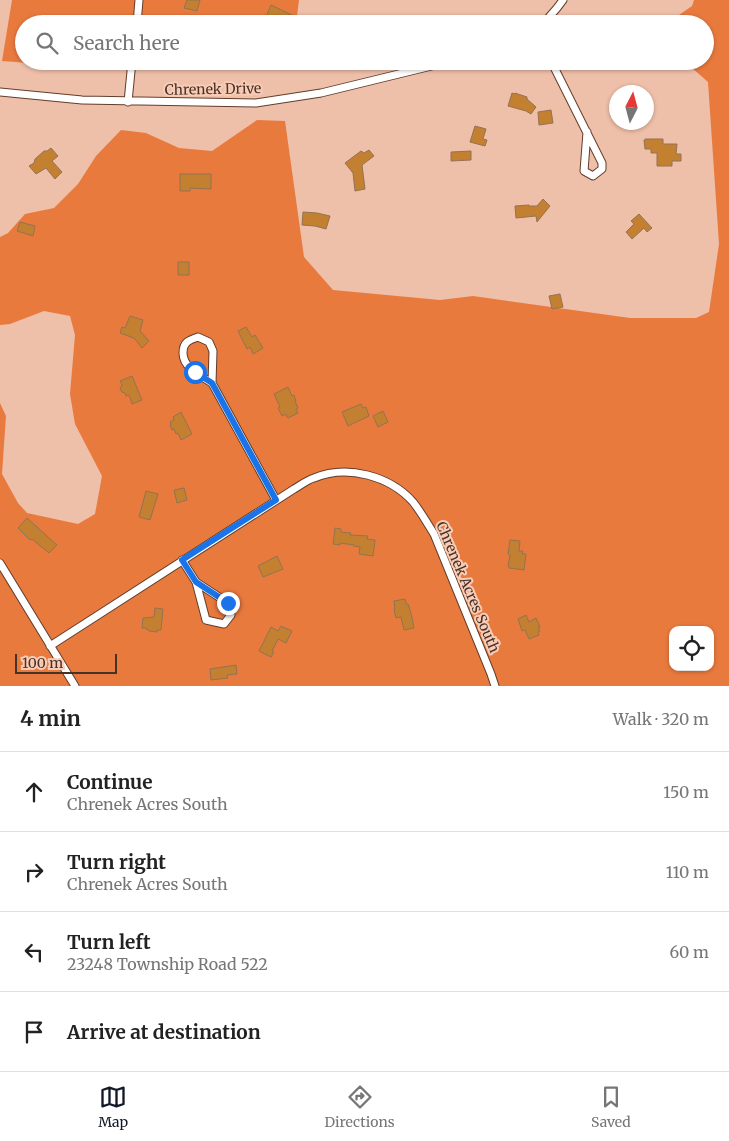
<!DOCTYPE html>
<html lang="en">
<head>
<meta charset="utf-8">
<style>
  :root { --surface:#fff; --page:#f6f6f6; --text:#222; --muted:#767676; --line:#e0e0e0; --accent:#111827 }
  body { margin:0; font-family:Merriweather,serif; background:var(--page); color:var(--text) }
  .controls { position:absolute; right:15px; bottom:15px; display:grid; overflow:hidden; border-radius:10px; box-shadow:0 1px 4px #0004 }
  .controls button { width:45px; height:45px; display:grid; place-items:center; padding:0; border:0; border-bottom:1px solid var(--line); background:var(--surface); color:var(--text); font:25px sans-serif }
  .compass { position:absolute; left:609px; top:85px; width:45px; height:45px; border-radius:50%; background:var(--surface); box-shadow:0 1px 4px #0004; rotate:6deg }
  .scale { position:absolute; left:15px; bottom:12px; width:102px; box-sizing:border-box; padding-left:5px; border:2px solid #453229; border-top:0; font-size:14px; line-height:18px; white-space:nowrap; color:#453229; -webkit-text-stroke:4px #fbccb5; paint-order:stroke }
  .stop { position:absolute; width:15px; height:15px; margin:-11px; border:4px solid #1a73e8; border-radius:50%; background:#fff }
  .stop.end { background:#1a73e8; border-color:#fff; box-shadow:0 1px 5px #0008 }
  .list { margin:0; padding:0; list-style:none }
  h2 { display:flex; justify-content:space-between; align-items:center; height:65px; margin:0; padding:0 20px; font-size:21px }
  h2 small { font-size:16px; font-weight:400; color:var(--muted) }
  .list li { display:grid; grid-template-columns:32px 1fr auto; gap:15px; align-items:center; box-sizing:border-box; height:80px; padding:0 20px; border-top:1px solid var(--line) }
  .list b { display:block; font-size:19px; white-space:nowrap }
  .list p { margin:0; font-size:16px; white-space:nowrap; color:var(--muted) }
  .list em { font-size:16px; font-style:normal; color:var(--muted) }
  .icon { flex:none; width:28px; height:28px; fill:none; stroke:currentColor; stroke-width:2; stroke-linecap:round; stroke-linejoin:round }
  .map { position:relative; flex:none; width:729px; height:686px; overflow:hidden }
  .search { position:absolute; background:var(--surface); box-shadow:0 1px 4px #0004; left:15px; right:15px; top:15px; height:55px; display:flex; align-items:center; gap:12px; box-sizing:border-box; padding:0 18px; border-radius:28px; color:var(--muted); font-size:19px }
  .sheet { height:385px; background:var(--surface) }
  nav { display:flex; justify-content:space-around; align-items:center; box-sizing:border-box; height:70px; border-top:1px solid var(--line); background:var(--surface); font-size:14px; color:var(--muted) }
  nav a { display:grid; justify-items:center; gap:2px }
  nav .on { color:var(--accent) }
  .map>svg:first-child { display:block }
  .forest { fill:#e97a3e; fill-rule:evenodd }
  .building { fill:#c38030; stroke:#937352 }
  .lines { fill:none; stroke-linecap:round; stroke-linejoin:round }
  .street-casing { stroke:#633d2a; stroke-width:9 }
  .street { stroke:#fff; stroke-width:7 }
  .route { stroke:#1a73e8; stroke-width:6 }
  .labels { text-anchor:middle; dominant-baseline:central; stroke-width:4; stroke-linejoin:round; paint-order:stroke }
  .street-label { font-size:14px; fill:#453229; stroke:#fbccb5 }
</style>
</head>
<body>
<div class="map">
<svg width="729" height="686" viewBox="0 0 729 686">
  <rect width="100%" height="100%" fill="#eebfa9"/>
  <path class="forest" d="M12 0H299L296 24H24V61H100L99 63 82 67 2 61Z
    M694 0H729V686H0V403L6 416 2 474 18 503 27 513 78 524 95 514 102 476 75 424 70 394 75 335 70 316 44 311 10 324 0 325V237L8 233 25 214 54 208 78 184 96 156 121 130 146 133 179 148 212 151 257 120 285 121 304 257 333 290 440 300 473 296 630 318H696L709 312 719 244 708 82 684 61H705V24H666L692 6ZM673 630H710V667H673Z"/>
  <path class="building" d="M187 0H200L197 11 184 8Z
    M271 5 296 17 293 24H276L269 21 270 19 266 17Z
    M512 93 515 94V93L527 97V99L536 107 531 114 526 111 508 106Z
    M551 110 553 123 539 125 538 112Z
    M475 126 486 129 483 139 487 140 485 146 470 142Z
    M645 139H663V144H677L676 154H681V161H672V166H657V153H651V149H645L644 140H645Z
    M51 148 58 156 52 161 62 172 55 179 46 168 36 174 29 166 34 163 35 159 44 151H47Z
    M369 150 374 156 362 165 365 189 355 191 353 173 345 163 361 151 364 153Z
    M471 151V160L451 161V152Z
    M180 174H211V189L190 188V191H180Z
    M543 199 550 206 537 222 536 216 516 218 515 206 529 205V206H537Z
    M303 212 317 213 330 216 326 229 315 226 302 225Z
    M639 214 652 228 647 232 644 228 632 239 626 232 634 224 631 221Z
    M20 222 35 226 33 236 17 231Z
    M178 262H189V275H178Z
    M560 294 563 307 552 309 549 296Z
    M130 316 143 320 140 331 149 341 142 348 134 338 120 333 122 327 125 328Z
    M246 327 252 337 255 335 263 348 253 354 250 347 247 349 238 331Z
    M132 376 142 400 132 404 129 395 126 396 125 393 122 392 120 389 122 385 120 381Z
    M288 387 292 396 294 395 296 401H295L298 408 296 409 298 413 288 418 286 414 282 416 278 408 280 407 274 394Z
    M361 404 363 408 366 407 369 416 348 426 342 412Z
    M383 411 388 422 378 427 373 416Z
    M181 412 192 434 181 440 178 433 176 434 174 429 172 430 170 425H171L170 422 174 420 173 417Z
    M184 488 187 500 177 503 174 490Z
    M146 491 158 494 150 520 139 517Z
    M27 518 57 545 49 553 32 539 30 540 18 528Z
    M335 528 341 529V532L351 533 350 535 368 536 367 539 375 540 373 556 359 554 360 547 354 546V545L340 543V545L333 544Z
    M510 540 520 541 519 551H523L522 554H526L524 570 509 568V566H508L510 555 508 554Z
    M277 556 283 569 263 577 258 566Z
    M405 599 407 605 408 604 411 613 414 628 404 630 401 617 396 618 395 614 394 609H395L394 601Z
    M155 608 163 609 161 630H157V632L149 631V630L146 629V628H142L143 618 154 617Z
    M526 615 529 622 536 618 540 627H538L540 631 538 632 539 635 529 639 525 630 522 631 518 619Z
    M281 626 292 631 286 643 278 639 272 651 274 652 271 657 259 651 271 627 278 631Z
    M236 665 237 674 227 675 228 678 211 680 210 669Z"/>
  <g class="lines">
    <g class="street-casing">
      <path id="street" d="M137 24 139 0
        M543 24 557 8 563 0
        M551 61 602 163V169L593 176 584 171 587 132
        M0 92 82 100 256 103 321 93 452 61
        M128 102 132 61
        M212 383C201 376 183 368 183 353 183 342 189 340 198 337L209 342 213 351 212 383 276 500
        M182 560 196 582 206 620 224 624 231 615 228 603 196 582
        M0 563 75 686
        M50 646 294 489C301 485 307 480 314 478 347 464 390 476 413 502 421 512 427 523 434 534L491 674 495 686"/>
    </g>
    <use href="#street" class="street"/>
  </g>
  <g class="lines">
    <path class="route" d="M195 372 212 383 276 500 182 560 196 582 228 603"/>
  </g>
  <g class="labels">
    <g class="street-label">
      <text transform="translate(213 89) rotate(-1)">Chrenek Drive</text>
      <text transform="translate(468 587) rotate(67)">Chrenek Acres South</text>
    </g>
  </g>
</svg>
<div class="controls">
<button><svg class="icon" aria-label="locate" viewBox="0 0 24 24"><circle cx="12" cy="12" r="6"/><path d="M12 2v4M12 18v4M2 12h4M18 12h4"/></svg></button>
</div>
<svg class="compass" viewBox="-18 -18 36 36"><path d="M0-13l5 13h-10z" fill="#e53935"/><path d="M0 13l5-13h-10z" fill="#767676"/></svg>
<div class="scale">100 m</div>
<div class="stop" style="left:195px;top:372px"></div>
<div class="stop end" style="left:228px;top:603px"></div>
<div class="search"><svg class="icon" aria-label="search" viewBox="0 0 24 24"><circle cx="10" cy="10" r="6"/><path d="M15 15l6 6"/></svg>Search here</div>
</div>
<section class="sheet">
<h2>4 min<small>Walk · 320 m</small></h2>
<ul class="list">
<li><svg class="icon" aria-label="ahead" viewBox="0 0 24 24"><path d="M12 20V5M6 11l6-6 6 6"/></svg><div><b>Continue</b><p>Chrenek Acres South</p></div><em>150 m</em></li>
<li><svg class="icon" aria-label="right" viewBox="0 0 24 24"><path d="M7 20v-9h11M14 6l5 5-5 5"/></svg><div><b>Turn right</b><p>Chrenek Acres South</p></div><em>110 m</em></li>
<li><svg class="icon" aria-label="left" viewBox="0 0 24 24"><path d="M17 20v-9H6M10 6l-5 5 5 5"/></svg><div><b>Turn left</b><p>23248 Township Road 522</p></div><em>60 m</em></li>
<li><svg class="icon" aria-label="arrive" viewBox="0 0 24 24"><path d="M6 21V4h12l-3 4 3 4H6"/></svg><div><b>Arrive at destination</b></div></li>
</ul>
</section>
<nav>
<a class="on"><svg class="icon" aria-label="map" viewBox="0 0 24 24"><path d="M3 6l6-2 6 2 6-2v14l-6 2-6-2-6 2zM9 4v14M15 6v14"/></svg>Map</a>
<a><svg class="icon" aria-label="directions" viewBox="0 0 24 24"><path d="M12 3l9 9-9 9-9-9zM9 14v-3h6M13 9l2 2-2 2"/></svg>Directions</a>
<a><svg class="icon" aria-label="saved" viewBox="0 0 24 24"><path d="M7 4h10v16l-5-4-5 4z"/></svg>Saved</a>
</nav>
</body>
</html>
